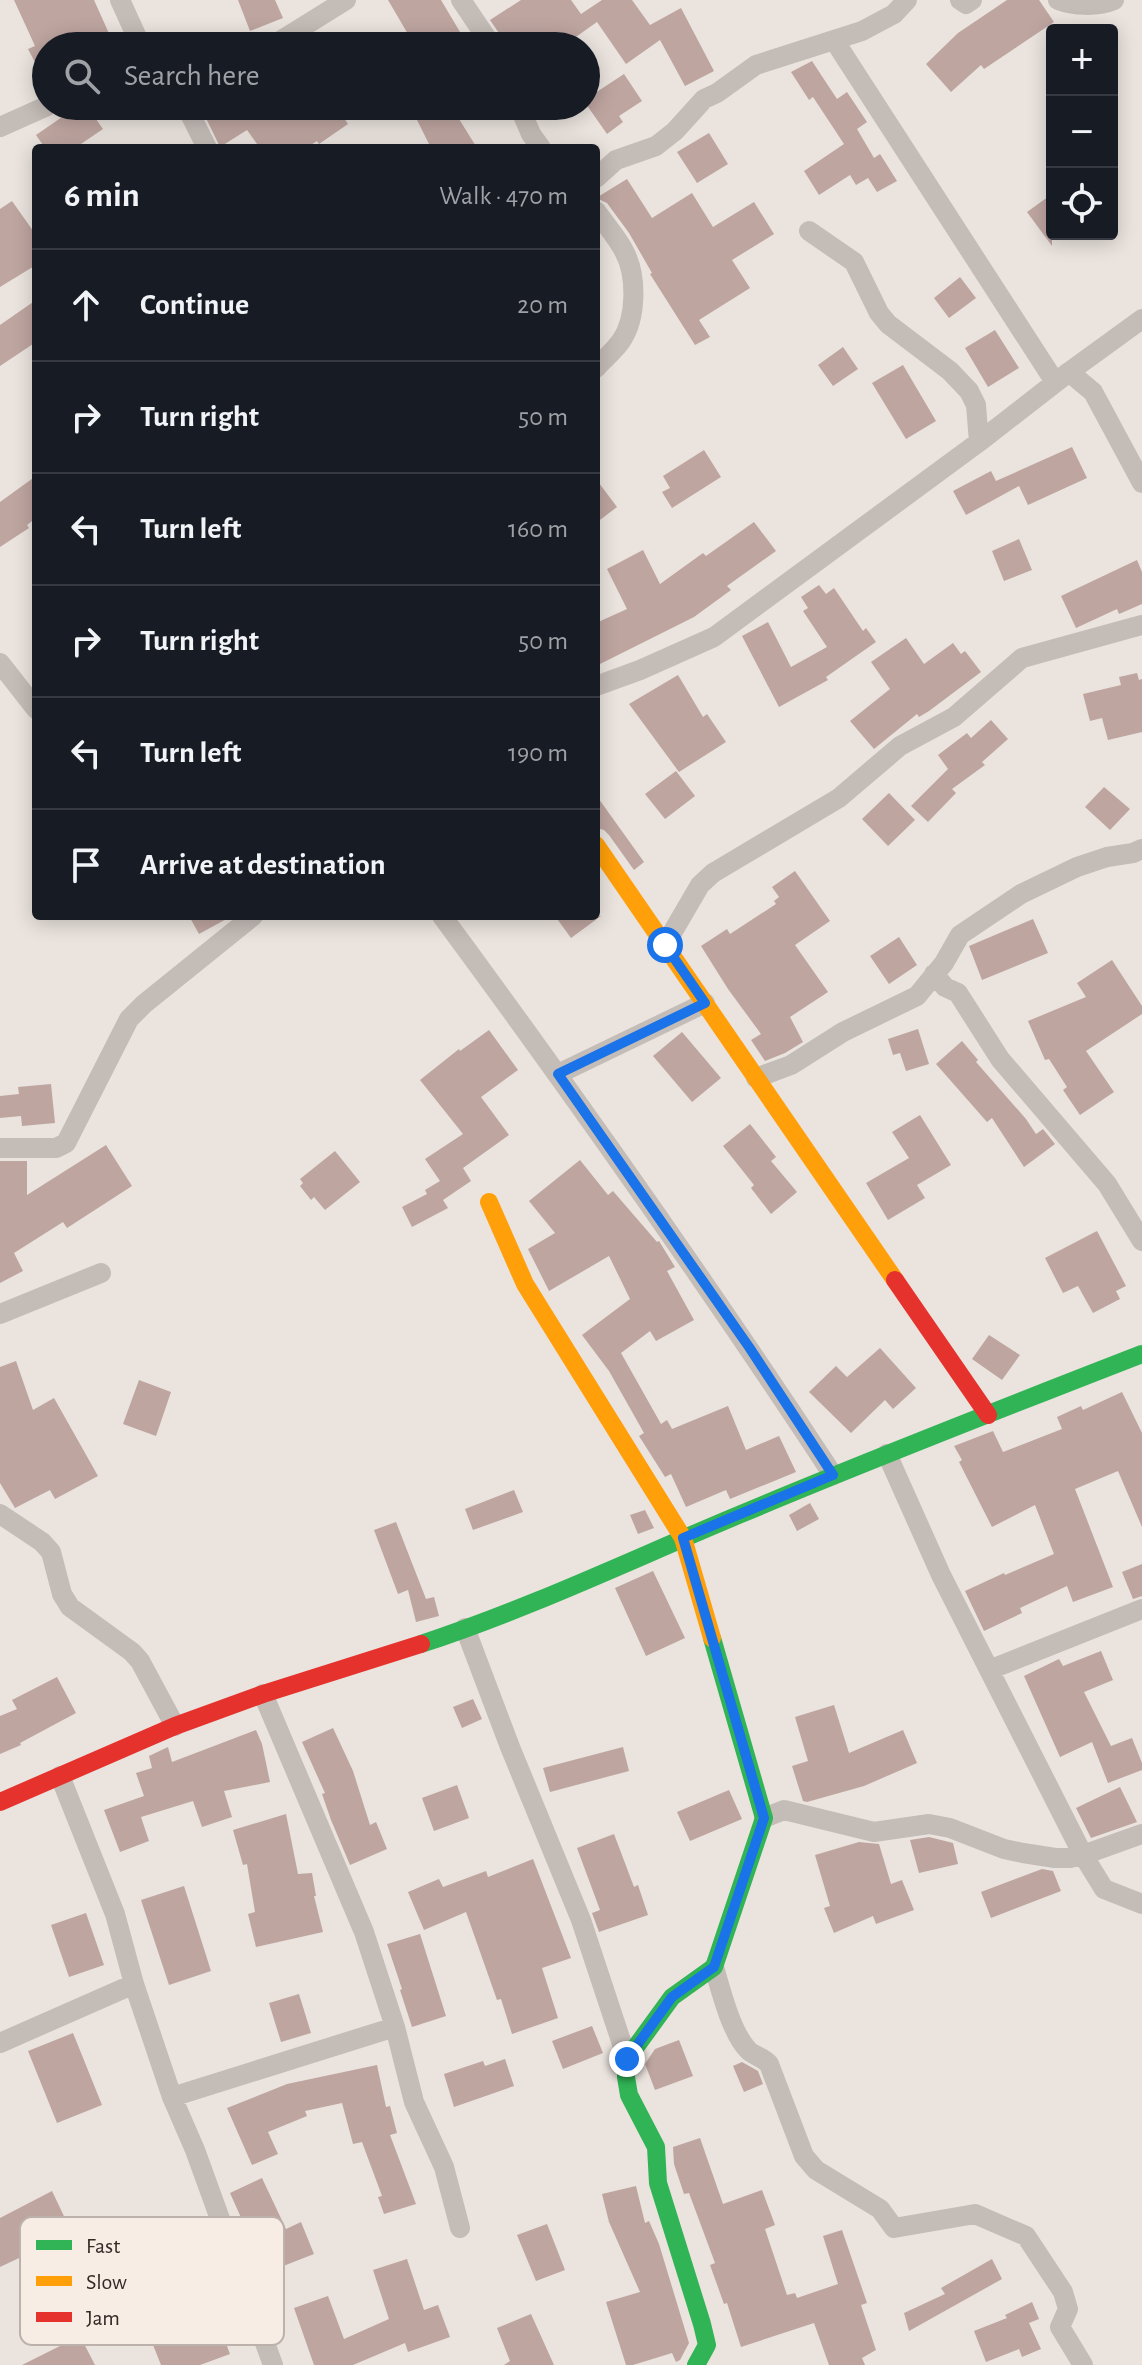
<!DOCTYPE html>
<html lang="en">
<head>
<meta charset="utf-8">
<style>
  :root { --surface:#171b24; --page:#242831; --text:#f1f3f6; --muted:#9ea1a6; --line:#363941 }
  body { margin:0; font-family:"Alegreya Sans",sans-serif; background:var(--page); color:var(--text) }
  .controls { position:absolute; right:24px; top:24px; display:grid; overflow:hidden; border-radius:8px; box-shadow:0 4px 20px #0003 }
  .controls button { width:72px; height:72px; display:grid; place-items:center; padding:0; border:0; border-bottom:2px solid var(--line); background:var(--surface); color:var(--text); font:40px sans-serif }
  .stop { position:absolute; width:24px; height:24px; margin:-18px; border:6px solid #1a73e8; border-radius:50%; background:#fff }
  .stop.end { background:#1a73e8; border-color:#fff; box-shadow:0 2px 8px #0008 }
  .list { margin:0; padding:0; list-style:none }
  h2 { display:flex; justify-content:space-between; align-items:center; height:104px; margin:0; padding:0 32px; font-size:34px }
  h2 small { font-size:26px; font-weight:400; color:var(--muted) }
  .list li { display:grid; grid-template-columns:52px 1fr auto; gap:24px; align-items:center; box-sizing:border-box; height:112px; padding:0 32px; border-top:2px solid var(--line) }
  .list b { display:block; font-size:30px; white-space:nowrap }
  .list em { font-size:26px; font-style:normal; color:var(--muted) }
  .icon { flex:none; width:44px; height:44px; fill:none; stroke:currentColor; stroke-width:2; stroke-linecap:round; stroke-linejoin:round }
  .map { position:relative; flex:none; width:1142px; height:2365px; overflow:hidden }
  .search { position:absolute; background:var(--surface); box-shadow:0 4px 20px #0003; left:32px; top:32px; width:568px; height:88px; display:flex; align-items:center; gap:20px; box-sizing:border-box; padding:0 28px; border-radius:44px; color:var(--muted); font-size:30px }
  .panel { position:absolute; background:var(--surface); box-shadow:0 4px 20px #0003; left:32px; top:144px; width:568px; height:776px; border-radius:8px }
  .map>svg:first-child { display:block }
  .building { fill:#bea5a0 }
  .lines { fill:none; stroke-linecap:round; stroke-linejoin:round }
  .street { stroke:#c4bcb7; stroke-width:20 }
  .fast { stroke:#30b455; stroke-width:18 }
  .slow { stroke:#ff9f0a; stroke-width:18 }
  .jam { stroke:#e5322d; stroke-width:18 }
  .route { stroke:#1a73e8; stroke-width:10 }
  .key { fill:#f8ede4; stroke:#bdb2ab; stroke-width:2 }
  .key-label { font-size:22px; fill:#332926 }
</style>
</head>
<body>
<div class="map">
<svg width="1142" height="2365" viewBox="0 0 1142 2365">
  <rect width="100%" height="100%" fill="#eae3de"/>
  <path class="building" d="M14 0H94L111 38 93 46H46V83L28 49 35 46Z
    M238 0H275L283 18 250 31Z
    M388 0H441L463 37 468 34 476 46H415Z
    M521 0H571L581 14 602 0H632L650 25 681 8 714 71 685 86 660 40 626 64 597 22 563 46H505L503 39 490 20Z
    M1007 0H1039L1054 22 984 69 981 65 951 92 926 64 958 33Z
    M812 61 837 99 847 92 867 122 857 129 874 158 880 154 897 181 877 192 868 178 856 185 850 175 819 195 804 171 844 144 813 97 809 100 791 72Z
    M624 74 642 101 619 116 623 122 607 134 586 104V99Z
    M78 106H87L103 129 75 148H45L36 135Z
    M217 106H336L348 124 319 144 317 141 306 148H260L247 130 220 147 204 114Z
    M410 106H451L477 148H431Z
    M709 133 728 164 697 183 677 152Z
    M627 179 652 218 692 193 713 227 754 202 774 234 732 260 750 288 699 320 710 337 695 345 650 274 652 273 629 233 607 203 596 198Z
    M1052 194V246L1027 212Z
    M12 201 36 235V265L0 287V209Z
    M960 277 976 298 949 318 934 298Z
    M36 300V342L0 366V325Z
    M995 330 1019 368 988 387 965 348Z
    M843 347 858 369 833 386 818 365Z
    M903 365 936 421 906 439 872 383Z
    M1072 447 1087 478 1028 505 1019 486 966 515 953 491 991 471 996 481Z
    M704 450 721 477 672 508 662 492 670 488 663 476Z
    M36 476V518L27 525 29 528 0 547V502Z
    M596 479 617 507 596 523Z
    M754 522 776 551 727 586 731 590 694 617 596 666V623L627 609 607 569 643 550 660 584 703 553 706 556Z
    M1019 539 1032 570 1004 581 992 551Z
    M1137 560 1142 572V604L1119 614 1117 609 1076 628 1061 596Z
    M819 585 826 594 834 588 863 631 866 628 876 642 826 677 828 680 779 707 742 636 768 622 791 667 827 647 803 611 808 608 801 597Z
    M906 638 924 664 953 643 961 654 965 651 981 672 929 711 919 717 917 714 874 749 850 721 890 689 871 662Z
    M1137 673 1139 680 1142 679V732L1108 740 1102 718 1090 721 1083 694 1121 685 1119 677Z
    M678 675 703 717 707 714 726 742 679 772 629 704Z
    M991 720 1008 739 982 762 985 765 952 789 956 793 928 822 911 806 948 769 938 755 967 733 971 738Z
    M676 771 695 796 665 819 645 794Z
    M1104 787 1130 809 1110 830 1085 807Z
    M889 793 915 820 888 846 862 819Z
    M596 795 644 862 634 870 609 835 604 830 596 828Z
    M795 871 830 921 795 945 828 992 790 1017 803 1042 785 1053 765 1061 751 1040 761 1034 728 989 701 946 727 929 730 934 776 904 774 901 779 897 772 887Z
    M189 916H232L199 934Z
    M555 916H601L571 938Z
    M1033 919 1048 953 982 980 969 946Z
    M899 937 917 965 889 984 870 956Z
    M1112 960 1142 1006V1014L1086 1051 1114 1092 1080 1115 1063 1090 1067 1087 1049 1059 1045 1060 1028 1021 1086 997 1077 983Z
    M918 1029 929 1064 906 1071 900 1053 893 1055 888 1039Z
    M489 1030 518 1070 481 1097 509 1135 463 1168 471 1181 443 1200 448 1208 412 1227 402 1207 427 1194 425 1190 440 1181 425 1159 463 1134 420 1080 459 1049 460 1051Z
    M682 1032 721 1078 692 1102 653 1056Z
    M962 1041 978 1060 976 1062 1026 1119 1036 1134 1043 1129 1055 1144 1024 1167 992 1118 987 1122 936 1064Z
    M51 1084 55 1123 22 1126 21 1116 0 1118V1096L19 1094 18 1087Z
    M920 1115 951 1165 917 1185 925 1198 888 1220 866 1183 909 1158 892 1132Z
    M750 1124 776 1157 771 1161 797 1192 771 1214 751 1188 754 1185 723 1146Z
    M106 1145 132 1186 67 1228 63 1222 14 1253 23 1271 0 1283V1161H27V1195Z
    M335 1151 360 1182 325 1210 314 1197 311 1200 300 1186 303 1183 300 1179Z
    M580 1160 608 1195 613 1191 657 1242 659 1241 675 1267 667 1271 694 1320 656 1341 650 1331 621 1353 661 1424 667 1420 672 1429 728 1406 746 1450 779 1436 796 1472 730 1499 726 1490 686 1507 671 1474 665 1477 639 1436 644 1433 609 1371 582 1335 630 1299 609 1256 549 1291 528 1249 555 1233 529 1201Z
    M1097 1231 1126 1286 1116 1291 1120 1299 1093 1313 1078 1286 1063 1293 1045 1258Z
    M989 1335 1020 1355 1002 1380 972 1359Z
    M880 1348 916 1388 893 1409 885 1400 851 1433 809 1392 836 1366 847 1377Z
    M16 1361 33 1410 54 1398 98 1476 55 1499 50 1490 15 1508 0 1483V1367Z
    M139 1380 171 1392 156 1436 123 1424Z
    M1122 1392 1142 1433V1527L1118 1471 1075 1489 1113 1587 1073 1602 1067 1586 1020 1608 1022 1613 984 1631 965 1591 1004 1573 1005 1575 1054 1554 1035 1505 992 1527 959 1462 962 1460 954 1446 993 1431 1003 1452 1062 1429 1057 1417 1081 1406 1083 1410Z
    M514 1490 523 1512 473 1530 465 1509Z
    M810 1503 819 1519 797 1531 789 1515Z
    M645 1510 654 1528 638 1534 630 1515Z
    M396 1522 426 1599 434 1597 439 1616 416 1622 408 1590 398 1594 374 1530Z
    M1142 1564V1596L1133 1599 1122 1572Z
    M653 1571 685 1638 646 1656 615 1588Z
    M1101 1651 1113 1680 1084 1692 1111 1746 1132 1738 1142 1763V1770L1108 1783 1092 1742 1060 1757 1024 1676 1059 1659 1063 1666Z
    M57 1677 76 1713 20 1743 21 1745 0 1754V1716L17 1709 12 1700Z
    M473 1699 482 1719 462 1728 453 1707Z
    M834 1705 849 1753 903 1730 917 1763 864 1786 807 1802 803 1801 792 1766 808 1761 795 1717Z
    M333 1728 353 1771 370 1825 376 1822 387 1849 350 1865 331 1820 322 1794 325 1793 302 1742Z
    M256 1730 262 1744 270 1782 224 1791 232 1817 202 1827 193 1801 141 1817 149 1841 120 1852 104 1810 144 1796 136 1773 152 1768 149 1756 168 1747 172 1762Z
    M623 1747 629 1771 550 1792 543 1768Z
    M457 1785 469 1818 434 1831 422 1798Z
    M1120 1787 1137 1822 1091 1838 1076 1808Z
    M729 1790 742 1819 690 1841 677 1812Z
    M286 1814 298 1874 312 1873 316 1896H314L323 1932 256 1947 248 1914 255 1912 247 1864 243 1865 233 1830Z
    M614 1834 634 1887 638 1885 648 1915 599 1932 592 1913 600 1910 577 1848Z
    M929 1837 953 1843 958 1864 919 1873 910 1840Z
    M859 1842 879 1844 891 1884 902 1880 914 1910 876 1924 873 1916 834 1933 824 1908 830 1906 815 1855Z
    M533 1859 571 1958 542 1968 558 2018 512 2034 501 1999 497 2000 466 1912 424 1930 408 1892 439 1879 443 1887 486 1871 488 1877Z
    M1042 1869 1053 1871 1061 1891 991 1918 981 1892Z
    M184 1886 211 1971 169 1985 141 1900Z
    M86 1913 104 1965 69 1977 51 1925Z
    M420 1934 446 2016 412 2027 400 1990 402 1989 387 1944Z
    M299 1994 311 2033 281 2042 269 2003Z
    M592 2026 603 2053 563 2069 552 2041Z
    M73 2033 102 2105 57 2123 28 2051Z
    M679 2040 693 2076 655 2090 645 2064 655 2049Z
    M505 2059 514 2086 454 2107 444 2074 483 2061 485 2066Z
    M742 2062 758 2071 763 2084 744 2092 733 2066Z
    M377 2065 386 2107 390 2106 397 2133 390 2135 416 2204 384 2214 378 2197 382 2196 362 2142 353 2144 342 2103 305 2111 307 2116 268 2132 278 2154 252 2165 227 2108 287 2084Z
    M700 2138 723 2204 762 2190 775 2225 765 2229 787 2295 795 2293 797 2298 838 2284 823 2236 842 2230 867 2303 861 2305 876 2350 862 2358 865 2365H829L814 2323 741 2347 727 2303 724 2304 710 2265 715 2263 689 2193 684 2194 674 2164 673 2147Z
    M262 2178 286 2229 301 2222 314 2254 273 2270 253 2218 243 2222 230 2193Z
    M636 2186 645 2223 649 2221 659 2244 689 2343 680 2360 676 2362 672 2353 633 2365H626L606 2302 640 2292 609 2222 602 2194Z
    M52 2191 72 2233 0 2267V2218Z
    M547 2224 565 2270 536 2281 517 2235Z
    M166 2247 207 2333 220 2328 230 2354 200 2365H161L134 2297 93 2316 95 2321 64 2337 48 2305 98 2280V2278Z
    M407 2259 424 2310 438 2305 450 2337 408 2352 405 2343 353 2365H314L294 2308 328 2296 344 2339 389 2319 373 2270Z
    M992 2259 1002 2279 909 2331 904 2313 945 2294 941 2288Z
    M1032 2302 1039 2319 1029 2323 1041 2349 1022 2357 1019 2349 986 2362 974 2331 1007 2318 1005 2315Z
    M531 2314 554 2365H504L510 2361 497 2328Z
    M80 2336 95 2365H22Z"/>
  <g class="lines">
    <path class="street" d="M120 0 141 46
      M461 0 492 46
      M960 0 966 4 972 0
      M1058 0C1073 6 1098 7 1114 0
      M834 40 1055 382
      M272 46 346 0
      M186 106 207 148
      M519 106 531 134 541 148
      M0 127 47 106
      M596 178 616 160 656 146 675 131 704 99 717 93 756 65 862 31 894 14 907 0
      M596 211C605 224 617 237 624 251 637 275 637 318 621 341 614 351 604 359 596 368
      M809 231 854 262 879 313 888 324 950 371 969 391 976 405 979 442
      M1069 372 1093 392 1142 483
      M0 663 36 709
      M596 686 640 670 714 637 979 442 1069 372 1142 319
      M442 916C577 1099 708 1285 833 1475
      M665 945 700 885 713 873 839 798 900 746 954 717 1022 658 1142 625
      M934 974 945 987 958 993 1000 1059 1107 1184 1142 1241
      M558 1074 705 1003
      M756 1078 791 1065 843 1032 917 996 944 963 960 935 1021 894 1077 867 1107 857 1133 853 1142 849
      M0 1148H56L66 1143 129 1019 144 1004 253 916
      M0 1314 101 1273
      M887 1454 941 1575 1083 1855 1142 1834
      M0 1514 42 1542 51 1552 62 1594 70 1607 132 1652 140 1661 175 1726
      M465 1628 510 1747 581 1920 627 2059
      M989 1670 1142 1609
      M263 1694 364 1932 395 2027 414 2102 444 2167 460 2228
      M60 1776 115 1914 134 1984 172 2097 195 2150 273 2365
      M764 1818 784 1810 874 1832 929 1824 950 1828 1004 1849 1023 1853 1055 1858H1070L1083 1855 1104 1889 1142 1904
      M714 1967C721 1991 731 2032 748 2050 754 2056 763 2057 769 2064L804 2156 816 2170 880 2209 894 2228 975 2214 1026 2236 1063 2292 1068 2309 1060 2327 1083 2365
      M0 2043 134 1984
      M172 2097 395 2027"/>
    <path class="fast" d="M421 1644C531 1608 635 1558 741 1514 874 1458 1008 1406 1142 1354
      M696 2365 707 2345 702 2324 658 2183 656 2147 629 2095 626 2077 627 2059 672 1997 714 1967 764 1818 712 1638"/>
    <path class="slow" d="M596 845 895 1280
      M489 1202 525 1284 683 1538 712 1638"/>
    <path class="jam" d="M895 1280 988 1415
      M0 1802 175 1726 263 1694 421 1644"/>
  </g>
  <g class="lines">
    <path class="route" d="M627 2059 672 1997 714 1967 764 1818 683 1538 833 1475 749 1347 558 1074 705 1003 665 945"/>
  </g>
  <rect x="20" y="2217" width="264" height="128" rx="12" class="key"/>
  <rect x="36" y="2240" width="36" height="10" fill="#30b455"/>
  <rect x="36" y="2276" width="36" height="10" fill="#ff9f0a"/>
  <rect x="36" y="2312" width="36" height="10" fill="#e5322d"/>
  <g class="key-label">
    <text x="86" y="2253">Fast</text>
    <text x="86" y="2289">Slow</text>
    <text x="86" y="2325">Jam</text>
  </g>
</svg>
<div class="controls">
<button>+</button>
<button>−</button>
<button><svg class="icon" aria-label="locate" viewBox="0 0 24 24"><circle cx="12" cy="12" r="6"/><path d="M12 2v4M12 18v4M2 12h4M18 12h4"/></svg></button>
</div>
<div class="stop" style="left:665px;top:945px"></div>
<div class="stop end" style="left:627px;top:2059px"></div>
<div class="search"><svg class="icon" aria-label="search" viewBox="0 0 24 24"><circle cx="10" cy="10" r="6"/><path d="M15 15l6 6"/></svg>Search here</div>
<section class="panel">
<h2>6 min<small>Walk · 470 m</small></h2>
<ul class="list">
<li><svg class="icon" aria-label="ahead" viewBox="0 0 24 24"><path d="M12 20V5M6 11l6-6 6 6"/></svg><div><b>Continue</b></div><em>20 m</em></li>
<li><svg class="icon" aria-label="right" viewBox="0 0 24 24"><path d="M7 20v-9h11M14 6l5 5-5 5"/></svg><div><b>Turn right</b></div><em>50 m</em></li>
<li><svg class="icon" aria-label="left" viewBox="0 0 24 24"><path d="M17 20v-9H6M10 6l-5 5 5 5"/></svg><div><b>Turn left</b></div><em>160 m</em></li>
<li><svg class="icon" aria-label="right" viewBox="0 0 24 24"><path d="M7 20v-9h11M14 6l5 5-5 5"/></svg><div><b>Turn right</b></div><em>50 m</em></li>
<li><svg class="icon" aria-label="left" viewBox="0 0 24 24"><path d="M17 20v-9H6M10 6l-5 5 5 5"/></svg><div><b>Turn left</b></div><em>190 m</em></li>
<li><svg class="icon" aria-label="arrive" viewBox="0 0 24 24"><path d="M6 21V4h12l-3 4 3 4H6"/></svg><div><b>Arrive at destination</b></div></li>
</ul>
</section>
</div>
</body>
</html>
